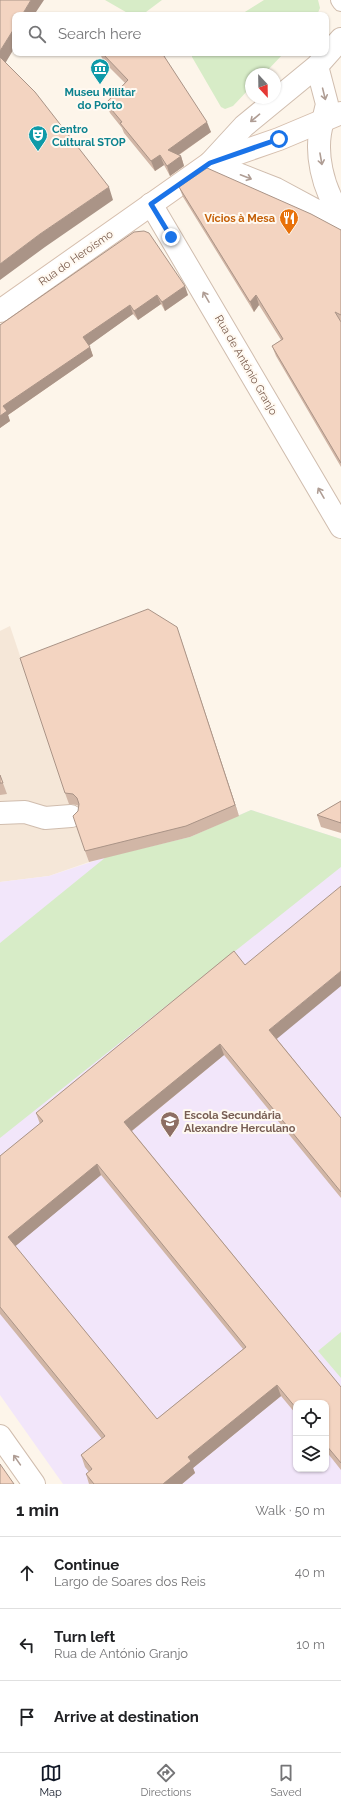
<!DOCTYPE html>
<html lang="en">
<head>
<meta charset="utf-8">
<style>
  :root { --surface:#fff; --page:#f2f2f2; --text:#202124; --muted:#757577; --line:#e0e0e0; --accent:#111827 }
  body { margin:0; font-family:Raleway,sans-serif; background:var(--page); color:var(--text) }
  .controls { position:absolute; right:12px; bottom:12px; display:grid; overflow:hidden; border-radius:8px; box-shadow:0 1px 3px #0004 }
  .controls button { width:36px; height:36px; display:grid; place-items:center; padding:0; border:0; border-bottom:1px solid var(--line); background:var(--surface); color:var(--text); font:20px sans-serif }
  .compass { position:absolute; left:245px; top:68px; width:36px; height:36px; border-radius:50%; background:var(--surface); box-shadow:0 1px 3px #0004; rotate:158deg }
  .stop { position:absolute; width:12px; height:12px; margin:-9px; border:3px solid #1a73e8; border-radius:50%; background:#fff }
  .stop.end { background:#1a73e8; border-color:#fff; box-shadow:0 1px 4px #0008 }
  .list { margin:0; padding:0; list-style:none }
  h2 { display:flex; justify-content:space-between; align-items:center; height:52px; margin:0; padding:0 16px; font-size:17px }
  h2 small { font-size:13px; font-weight:400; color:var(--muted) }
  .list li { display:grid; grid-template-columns:26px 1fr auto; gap:12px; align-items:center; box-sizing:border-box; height:72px; padding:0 16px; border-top:1px solid var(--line) }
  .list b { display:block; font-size:15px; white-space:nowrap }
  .list p { margin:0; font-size:13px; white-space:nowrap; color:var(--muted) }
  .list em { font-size:13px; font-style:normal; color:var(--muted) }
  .icon { flex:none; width:22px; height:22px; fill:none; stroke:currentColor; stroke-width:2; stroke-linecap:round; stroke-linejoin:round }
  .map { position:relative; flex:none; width:341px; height:1484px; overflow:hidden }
  .search { position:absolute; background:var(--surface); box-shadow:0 1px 3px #0004; left:12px; right:12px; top:12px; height:44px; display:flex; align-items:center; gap:10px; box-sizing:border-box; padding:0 14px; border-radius:8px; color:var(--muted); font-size:15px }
  .sheet { height:268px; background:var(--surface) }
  nav { display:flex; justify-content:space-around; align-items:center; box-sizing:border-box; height:56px; border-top:1px solid var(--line); background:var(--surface); font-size:11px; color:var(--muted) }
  nav a { display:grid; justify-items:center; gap:2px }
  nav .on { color:var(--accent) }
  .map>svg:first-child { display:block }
  .residential { fill:#f5e7d8 }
  .education { fill:#f2e6fa; fill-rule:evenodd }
  .green { fill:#d7ecc7 }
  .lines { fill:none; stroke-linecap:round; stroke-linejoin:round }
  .service-casing { stroke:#d0bdae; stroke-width:18 }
  .pedestrian-casing { stroke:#d0bdae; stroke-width:24 }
  .minor-casing { stroke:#d0bdae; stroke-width:24 }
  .tertiary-casing { stroke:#d0bdae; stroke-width:24 }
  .secondary-casing { stroke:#d6bfae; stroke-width:24 }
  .service { stroke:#fff; stroke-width:16 }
  .pedestrian { stroke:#fff; stroke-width:22 }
  .minor { stroke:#fff; stroke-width:22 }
  .tertiary { stroke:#fff; stroke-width:22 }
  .secondary { stroke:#fff; stroke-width:22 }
  .wall { fill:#d1b6a6; fill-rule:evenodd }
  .shaded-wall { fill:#aa9487 }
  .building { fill:#f3d4c1; stroke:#aa9487; fill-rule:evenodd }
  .oneway { stroke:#af9d94 }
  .route { stroke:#1a73e8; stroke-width:5 }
  .labels { text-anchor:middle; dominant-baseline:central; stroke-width:4; stroke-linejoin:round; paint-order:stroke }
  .culture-label { font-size:11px; font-weight:bold; fill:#0d838f; stroke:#fff9f1 }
  .food-label { font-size:11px; font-weight:bold; fill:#c56008; stroke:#fff9f1; text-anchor:end }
  .street-label { font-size:11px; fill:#795b4c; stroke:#fff9f1 }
  .education-label { font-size:11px; font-weight:bold; fill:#785e54; stroke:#fff9f1; text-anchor:start }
</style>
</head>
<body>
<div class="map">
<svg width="341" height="1484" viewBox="0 0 341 1484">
  <rect width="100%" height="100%" fill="#fdf5ea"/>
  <path class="residential" d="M10 626 89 862 49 876 0 882V631Z"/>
  <path class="education" d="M251 810 341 839V1484H63L0 1395V882L49 876 106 857 190 837ZM296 1403H326V1469H296Z"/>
  <path class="green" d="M105 0H162L142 15H131Z
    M264 0H318L320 8 317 15H240Z
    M192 53H284L264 74H251V87L233 106 225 109 221 107 192 57Z
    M251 810 341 839V867L0 1138V943L106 857 190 837Z
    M341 1332V1378L318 1351Z"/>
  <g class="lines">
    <g class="service-casing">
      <path id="service" d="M339 0 341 3"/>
    </g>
    <g class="pedestrian-casing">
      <path id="pedestrian" d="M0 813 25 812 45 818 71 816"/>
    </g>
    <g class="minor-casing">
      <path id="minor" d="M317 66 327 104 323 121
        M210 163 244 126 317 66 341 39
        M151 204 341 527"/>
    </g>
    <g class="tertiary-casing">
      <path id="tertiary" d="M323 121C313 151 323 190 341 215
        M210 163 276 189 341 224
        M0 1436 34 1484"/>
    </g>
    <g class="secondary-casing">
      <path id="secondary" d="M0 311 210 163 279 139 341 113"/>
    </g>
    <use href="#service" class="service"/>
    <use href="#pedestrian" class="pedestrian"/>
    <use href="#minor" class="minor"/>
    <use href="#tertiary" class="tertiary"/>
    <use href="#secondary" class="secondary"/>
  </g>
  <path class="wall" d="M100 53H162L211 132 179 155 181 156 184 166 170 176 164 165 155 171 124 133 122 128 110 113 106 103 125 83 103 61Z
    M179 187 341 230V467L276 356 272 346 281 340 259 305 254 312 183 197Z
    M134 232 188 295 165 311 161 304 138 320 133 314 89 345 93 356 8 415 10 421 0 428V325Z
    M181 639 239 816 190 837 89 862 85 851 78 811 79 807 77 805 69 804 65 793Z
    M0 775 7 794 0 795Z
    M341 801V833L321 827 317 815Z
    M234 951 277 1039 341 1118V1198L224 1055 132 1131 341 1387V1470L326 1451V1403H296V1414L281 1396 193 1468 195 1473 182 1484H89L86 1474 89 1472 85 1467 81 1455 102 1439 0 1314V1156L40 1124 36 1113ZM101 1175 243 1349 157 1419 15 1246Z"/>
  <path class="shaded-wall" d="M31 0H44L34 15H22Z
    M15 27V47L3 67 0 60V51Z
    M207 122 211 132 171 160 168 150Z
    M160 155 164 165 155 171 151 161Z
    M181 156 184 166 170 176 167 166Z
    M109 187 113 200 45 247 0 280V264L40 234Z
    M185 286 188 295 165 311 162 302Z
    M157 295 161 304 138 320 134 311Z
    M256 295 259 305 254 312 250 302Z
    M130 305 133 314 87 347 83 337Z
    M90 347 93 356 8 415 10 421 0 428V416L3 406Z
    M177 627 181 639 239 816 235 805Z
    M341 971V986L273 1042 269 1030Z
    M220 1044 224 1055 129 1133 124 1122Z
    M97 1164 101 1175 12 1249 8 1237Z
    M277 1385 281 1396 193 1468 195 1473 182 1484H163L188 1457Z"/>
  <path class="building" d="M0 0H31L22 15H15V27L0 51Z
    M102 53H162L207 122 168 150 181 156 167 166 160 155 151 161 120 123 122 122 106 103 128 80Z
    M0 57 35 92 109 187 40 234 0 264Z
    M207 168 311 214 341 230V315L335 312 341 322V463L272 346 283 339 256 295 250 302 179 187Z
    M144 231 149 233 185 286 162 302 157 295 134 311 130 305 83 337 90 347 3 406 7 411 0 416V325L134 232Z
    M148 609 177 627 235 805 186 826 85 851 73 816 78 811 79 804 77 798 73 794 65 793 20 658Z
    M0 775 3 783H0Z
    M341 801V823L317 815Z
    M341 886V971L269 1030 341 1118V1192L220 1044 124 1122 341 1387V1463L326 1445V1403H296V1408L277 1385 188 1457 191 1461 163 1484H94L86 1474 92 1469 81 1455 105 1436 0 1307V1156L43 1121 36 1113 234 951 245 965ZM97 1164 246 1347 157 1419 8 1237Z
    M0 1464 14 1484H0Z"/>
  <defs><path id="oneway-shaft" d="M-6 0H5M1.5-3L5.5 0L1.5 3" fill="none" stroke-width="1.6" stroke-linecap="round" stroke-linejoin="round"/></defs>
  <g class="oneway">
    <use href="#oneway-shaft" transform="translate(324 94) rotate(76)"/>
    <use href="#oneway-shaft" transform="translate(255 118) rotate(140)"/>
    <use href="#oneway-shaft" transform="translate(321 159) rotate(80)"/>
    <use href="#oneway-shaft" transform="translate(246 177) rotate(21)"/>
    <use href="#oneway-shaft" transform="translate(206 297) rotate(-120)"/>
    <use href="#oneway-shaft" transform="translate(321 493) rotate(-120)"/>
    <use href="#oneway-shaft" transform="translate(17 1460) rotate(-125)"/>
  </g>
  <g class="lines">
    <path class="route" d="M171 237 151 204 210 163 279 139"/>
  </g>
  <defs>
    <g id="museum-pin" transform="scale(1)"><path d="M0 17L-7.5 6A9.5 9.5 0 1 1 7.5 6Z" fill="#0f9aa8" stroke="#fff9f1"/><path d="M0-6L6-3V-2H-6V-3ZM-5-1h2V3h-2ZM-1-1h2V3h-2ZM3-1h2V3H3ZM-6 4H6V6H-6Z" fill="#fff"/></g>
    <g id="theatre-pin" transform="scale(1)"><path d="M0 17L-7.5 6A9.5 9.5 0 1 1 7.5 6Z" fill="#0f9aa8" stroke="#fff9f1"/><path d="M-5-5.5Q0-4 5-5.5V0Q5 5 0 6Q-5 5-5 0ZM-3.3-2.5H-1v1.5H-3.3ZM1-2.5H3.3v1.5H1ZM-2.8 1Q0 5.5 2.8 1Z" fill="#fff"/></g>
    <g id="restaurant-pin" transform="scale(1)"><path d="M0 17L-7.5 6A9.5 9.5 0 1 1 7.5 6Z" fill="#e8710a" stroke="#fff9f1"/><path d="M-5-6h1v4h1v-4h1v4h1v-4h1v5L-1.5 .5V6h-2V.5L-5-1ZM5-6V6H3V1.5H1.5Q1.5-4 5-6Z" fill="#fff"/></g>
    <g id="school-pin" transform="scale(1)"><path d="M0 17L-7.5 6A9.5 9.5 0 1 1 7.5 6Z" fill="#8d6e63" stroke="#fff9f1"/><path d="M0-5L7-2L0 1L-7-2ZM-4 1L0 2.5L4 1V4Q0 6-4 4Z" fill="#fff"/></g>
  </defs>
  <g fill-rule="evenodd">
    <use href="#museum-pin" x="100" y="68"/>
    <use href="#theatre-pin" x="38" y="135"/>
    <use href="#restaurant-pin" x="289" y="218"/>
    <use href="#school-pin" x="170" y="1121"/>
  </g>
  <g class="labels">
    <g class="culture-label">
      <text x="100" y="92">Museu Militar<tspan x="100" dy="13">do Porto</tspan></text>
      <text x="52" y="129" text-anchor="start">Centro<tspan x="52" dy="13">Cultural STOP</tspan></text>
    </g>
    <g class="food-label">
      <text x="275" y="218">Vícios à Mesa</text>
    </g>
    <g class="street-label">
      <text transform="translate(76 258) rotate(-35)">Rua do Heroísmo</text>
      <text transform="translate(246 365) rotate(60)">Rua de António Granjo</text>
    </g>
    <g class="education-label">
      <text x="184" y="1115">Escola Secundária<tspan x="184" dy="13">Alexandre Herculano</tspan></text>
    </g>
  </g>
</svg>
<div class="controls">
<button><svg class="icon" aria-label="locate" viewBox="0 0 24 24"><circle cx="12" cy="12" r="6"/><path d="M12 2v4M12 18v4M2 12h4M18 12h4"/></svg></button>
<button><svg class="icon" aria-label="layers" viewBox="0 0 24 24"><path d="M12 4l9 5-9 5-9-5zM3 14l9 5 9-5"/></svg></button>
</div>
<svg class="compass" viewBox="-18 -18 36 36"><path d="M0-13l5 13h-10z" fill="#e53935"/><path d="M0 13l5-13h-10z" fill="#757577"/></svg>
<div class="stop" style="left:279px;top:139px"></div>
<div class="stop end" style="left:171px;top:237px"></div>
<div class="search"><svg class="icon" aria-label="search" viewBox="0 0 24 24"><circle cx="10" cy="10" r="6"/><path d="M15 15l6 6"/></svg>Search here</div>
</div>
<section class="sheet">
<h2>1 min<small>Walk · 50 m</small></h2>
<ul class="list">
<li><svg class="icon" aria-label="ahead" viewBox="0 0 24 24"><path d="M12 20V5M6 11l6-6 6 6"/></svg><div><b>Continue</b><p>Largo de Soares dos Reis</p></div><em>40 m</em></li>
<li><svg class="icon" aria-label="left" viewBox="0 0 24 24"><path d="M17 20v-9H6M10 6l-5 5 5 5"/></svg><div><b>Turn left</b><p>Rua de António Granjo</p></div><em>10 m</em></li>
<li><svg class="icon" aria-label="arrive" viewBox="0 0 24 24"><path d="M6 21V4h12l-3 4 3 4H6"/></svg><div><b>Arrive at destination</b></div></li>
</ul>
</section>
<nav>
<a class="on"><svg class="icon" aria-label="map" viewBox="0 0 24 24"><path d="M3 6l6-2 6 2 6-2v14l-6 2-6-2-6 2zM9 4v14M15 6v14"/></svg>Map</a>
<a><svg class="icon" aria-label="directions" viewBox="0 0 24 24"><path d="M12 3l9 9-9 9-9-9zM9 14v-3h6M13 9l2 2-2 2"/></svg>Directions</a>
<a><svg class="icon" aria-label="saved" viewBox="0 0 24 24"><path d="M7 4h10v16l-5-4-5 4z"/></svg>Saved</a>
</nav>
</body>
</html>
